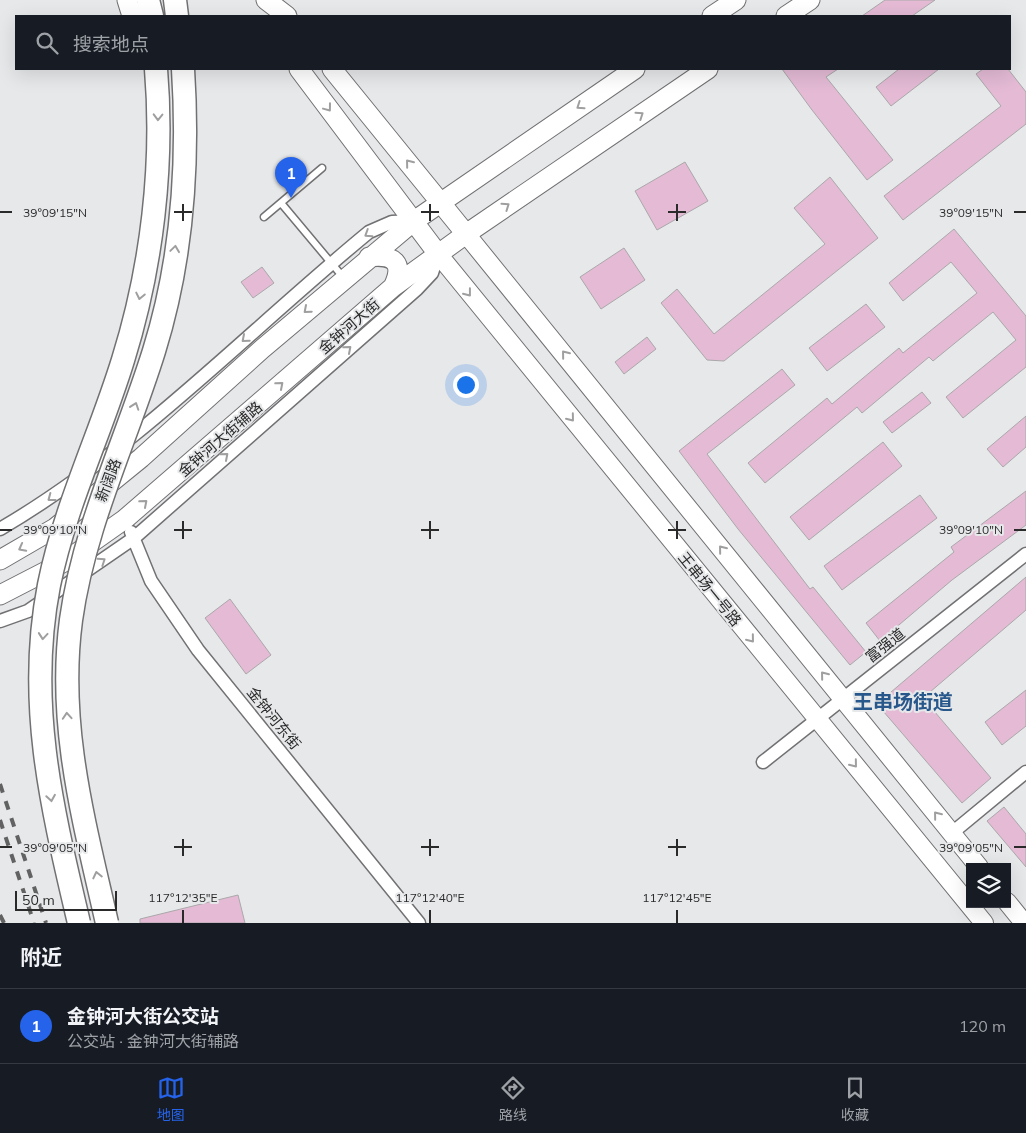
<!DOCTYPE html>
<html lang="zh">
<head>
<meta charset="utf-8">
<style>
  :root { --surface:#171b24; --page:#242831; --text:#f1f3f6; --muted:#9ea1a6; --line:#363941; --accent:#2563eb }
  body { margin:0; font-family:Mulish,"Noto Sans SC",sans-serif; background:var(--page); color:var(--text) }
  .controls { position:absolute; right:15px; bottom:15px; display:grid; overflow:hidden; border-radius:0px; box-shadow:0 5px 20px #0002 }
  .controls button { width:45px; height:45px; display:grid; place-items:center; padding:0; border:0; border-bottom:1px solid var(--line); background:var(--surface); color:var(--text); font:25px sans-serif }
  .scale { position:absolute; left:15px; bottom:12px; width:102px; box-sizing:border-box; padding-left:5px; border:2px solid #2a2a2a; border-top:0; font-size:14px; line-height:18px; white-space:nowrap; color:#2a2a2a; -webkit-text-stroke:4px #e7e8ea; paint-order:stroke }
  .you { position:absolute; left:465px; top:384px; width:18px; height:18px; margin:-12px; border:4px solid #fff; border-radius:50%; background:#1a73e8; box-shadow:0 0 0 8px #1a73e833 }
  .badge { display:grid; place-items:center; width:32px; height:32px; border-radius:50%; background:var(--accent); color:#fff; font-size:16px; font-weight:700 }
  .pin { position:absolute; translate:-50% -41px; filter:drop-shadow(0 1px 2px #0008) }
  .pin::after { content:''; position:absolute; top:26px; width:18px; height:15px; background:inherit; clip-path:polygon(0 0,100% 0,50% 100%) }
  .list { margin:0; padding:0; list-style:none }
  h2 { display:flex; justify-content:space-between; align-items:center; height:65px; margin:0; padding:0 20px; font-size:21px }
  h2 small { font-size:16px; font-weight:400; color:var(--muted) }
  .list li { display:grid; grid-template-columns:32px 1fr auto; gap:15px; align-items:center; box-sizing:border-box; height:75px; padding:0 20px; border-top:1px solid var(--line) }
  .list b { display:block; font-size:19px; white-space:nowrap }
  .list p { margin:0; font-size:16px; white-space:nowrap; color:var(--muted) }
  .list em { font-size:16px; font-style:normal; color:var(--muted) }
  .icon { flex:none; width:28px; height:28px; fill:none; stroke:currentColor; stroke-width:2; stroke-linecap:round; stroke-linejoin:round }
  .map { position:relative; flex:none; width:1026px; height:923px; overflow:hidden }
  .search { position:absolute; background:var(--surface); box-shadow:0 5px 20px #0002; left:15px; right:15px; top:15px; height:55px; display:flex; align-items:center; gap:12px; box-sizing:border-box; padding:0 18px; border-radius:0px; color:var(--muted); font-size:19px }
  .sheet { height:140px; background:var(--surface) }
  nav { display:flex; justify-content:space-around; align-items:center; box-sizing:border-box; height:70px; border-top:1px solid var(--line); background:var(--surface); font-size:14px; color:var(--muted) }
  nav a { display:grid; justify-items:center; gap:2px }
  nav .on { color:var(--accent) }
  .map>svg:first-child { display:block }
  .building { fill:#e4bad5; stroke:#aaa8a9 }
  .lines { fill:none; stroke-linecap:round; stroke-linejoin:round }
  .lane-casing { stroke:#717173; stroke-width:9 }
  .street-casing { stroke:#717173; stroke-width:15 }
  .secondary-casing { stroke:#717173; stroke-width:20 }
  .primary-casing { stroke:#717173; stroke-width:21 }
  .highway-casing { stroke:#717173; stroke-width:25 }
  .lane { stroke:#fff; stroke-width:6 }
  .street { stroke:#fff; stroke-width:12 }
  .secondary { stroke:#fff; stroke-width:18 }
  .primary { stroke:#fff; stroke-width:19 }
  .highway { stroke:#fff; stroke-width:22 }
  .rail { stroke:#626263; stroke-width:4; stroke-dasharray:9 9; stroke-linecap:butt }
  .highway-bridge-casing { stroke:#717173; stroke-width:25; stroke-linecap:butt }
  .highway-bridge { stroke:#fff; stroke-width:22 }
  .oneway { stroke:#9f9f9f }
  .ticks { fill:none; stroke:#2a2a2a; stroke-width:2 }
  .labels { text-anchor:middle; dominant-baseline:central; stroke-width:4; stroke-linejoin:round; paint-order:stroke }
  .street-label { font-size:15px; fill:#2a2a2a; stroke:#e7e8ea }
  .district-label { font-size:20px; font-weight:bold; fill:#27578b; stroke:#e7e8ea }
  .ticks-label { font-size:12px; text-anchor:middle; fill:#2a2a2a; stroke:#e7e8ea; stroke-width:4; stroke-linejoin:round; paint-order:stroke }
</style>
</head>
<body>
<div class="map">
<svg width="1026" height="923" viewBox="0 0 1026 923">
  <rect width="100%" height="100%" fill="#e7e8ea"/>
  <path class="building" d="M885 0H935L912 16H862Z
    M782 69H838L826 77 893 160 867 180 812 110Z
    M899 69H939L891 106 876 87Z
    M983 69H1008L1026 92V124L903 220 884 196 1001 106 976 74Z
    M685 162 708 201 657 230 635 191Z
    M830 177 878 238 724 361 707 360 661 303 677 289 714 334 825 244 794 208Z
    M954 229 1026 316V367L963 418 946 397 1016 340 993 312 933 361 929 357 862 413 857 407 765 483 748 463 827 398 832 404 899 348 903 353 977 293 951 262 903 301 889 283Z
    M624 248 645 280 601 309 580 277Z
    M262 267 274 283 253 298 241 282Z
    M866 304 885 327 827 371 809 348Z
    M647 337 656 349 624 374 615 362Z
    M782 369 795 385 707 454 810 589 813 587 866 652 850 665 738 529 679 451Z
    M922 392 931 403 892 433 883 422Z
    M1026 416V447L1003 467 987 449Z
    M883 442 902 466 809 540 790 517Z
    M1026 491V525L952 580 880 641 866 623 954 552 951 547Z
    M920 495 937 518 842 590 824 566Z
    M1026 577V610L923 698 991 778 962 803 877 704Z
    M230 599 271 655 246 674 205 618Z
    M1026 690V726L1002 745 985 722Z
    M1004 807 1026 834V867L987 821Z
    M238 895 245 923H140V919Z"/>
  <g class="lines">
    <g class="lane-casing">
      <path id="lane" d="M281 203 343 277
        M264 217 322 168"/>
    </g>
    <g class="street-casing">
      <path id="street" d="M0 529C137 449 247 332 369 232L392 222 414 221
        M131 532 151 581 198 650 419 923
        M0 621 28 611 134 538 417 289 432 273 438 254
        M763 762 1026 554
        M952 833 1026 772"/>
    </g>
    <g class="secondary-casing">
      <path id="secondary" d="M466 234 979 867
        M438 254 984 923
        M1007 902 1024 923"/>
    </g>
    <g class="primary-casing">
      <path id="primary" d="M127 0 132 16
        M266 0 287 16
        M712 16 736 0
        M786 16 810 0
        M299 69 438 254
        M332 69 466 234
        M369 257C394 254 405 263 393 287
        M0 560 55 528 141 458 262 349 414 221 635 69
        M0 595 64 562 125 519 393 287 466 234 708 69"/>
    </g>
    <g class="highway-casing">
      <path id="highway" d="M148 0 152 16
        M175 0 177 16"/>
    </g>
    <use href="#lane" class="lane"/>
    <use href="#street" class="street"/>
    <use href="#secondary" class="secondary"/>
    <use href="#primary" class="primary"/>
    <use href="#highway" class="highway"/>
    <path class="rail" d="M0 784 46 923
      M0 820 34 923
      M0 915 4 923"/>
    <g class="highway-bridge-casing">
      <path id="highway-bridge" d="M79 923C52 808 26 703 49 585 65 506 100 435 123 360 152 267 164 165 156 69
        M107 923C84 821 57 725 71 620 84 526 126 441 154 351 182 261 189 162 183 69"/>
    </g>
    <use href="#highway-bridge" class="highway-bridge"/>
  </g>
  <defs><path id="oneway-chevron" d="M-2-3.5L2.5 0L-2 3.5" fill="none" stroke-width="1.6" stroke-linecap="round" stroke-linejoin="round" transform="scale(1.25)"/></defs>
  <g class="oneway">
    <use href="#oneway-chevron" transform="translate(580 106) rotate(146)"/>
    <use href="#oneway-chevron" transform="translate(328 108) rotate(53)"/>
    <use href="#oneway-chevron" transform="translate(640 115) rotate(-34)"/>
    <use href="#oneway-chevron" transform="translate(158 117) rotate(91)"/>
    <use href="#oneway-chevron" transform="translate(409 163) rotate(-129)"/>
    <use href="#oneway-chevron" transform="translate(506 206) rotate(-35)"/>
    <use href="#oneway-chevron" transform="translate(368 234) rotate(147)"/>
    <use href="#oneway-chevron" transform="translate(175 249) rotate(-82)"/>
    <use href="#oneway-chevron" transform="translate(468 293) rotate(52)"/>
    <use href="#oneway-chevron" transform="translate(140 296) rotate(102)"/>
    <use href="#oneway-chevron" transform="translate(307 310) rotate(139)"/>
    <use href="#oneway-chevron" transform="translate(245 339) rotate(139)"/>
    <use href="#oneway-chevron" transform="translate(348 349) rotate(-41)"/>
    <use href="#oneway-chevron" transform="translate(565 354) rotate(-129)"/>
    <use href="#oneway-chevron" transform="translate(280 385) rotate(-41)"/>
    <use href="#oneway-chevron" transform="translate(135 406) rotate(-71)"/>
    <use href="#oneway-chevron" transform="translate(571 418) rotate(51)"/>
    <use href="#oneway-chevron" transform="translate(225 456) rotate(-41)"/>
    <use href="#oneway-chevron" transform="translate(51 498) rotate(143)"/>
    <use href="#oneway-chevron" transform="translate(144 503) rotate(-41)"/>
    <use href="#oneway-chevron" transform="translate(22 548) rotate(152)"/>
    <use href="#oneway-chevron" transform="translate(722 549) rotate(-129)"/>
    <use href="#oneway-chevron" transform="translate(102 561) rotate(-34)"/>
    <use href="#oneway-chevron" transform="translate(43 636) rotate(95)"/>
    <use href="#oneway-chevron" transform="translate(751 639) rotate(51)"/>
    <use href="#oneway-chevron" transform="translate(824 675) rotate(-129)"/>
    <use href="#oneway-chevron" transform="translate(67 716) rotate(-94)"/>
    <use href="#oneway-chevron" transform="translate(854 764) rotate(51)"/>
    <use href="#oneway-chevron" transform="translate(51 798) rotate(81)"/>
    <use href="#oneway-chevron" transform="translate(937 815) rotate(-129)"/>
    <use href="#oneway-chevron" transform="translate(97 875) rotate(-103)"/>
  </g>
  <path class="ticks" d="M183 204V221M430 204V221M677 204V221M0 212H12M174 212H192M421 212H439M668 212H686M1014 212H1026M183 521V539M430 521V539M677 521V539M0 530H12M174 530H192M421 530H439M668 530H686M1014 530H1026M183 839V856M430 839V856M677 839V856M0 847H12M174 847H192M421 847H439M668 847H686M1014 847H1026M183 910V923M430 910V923M677 910V923"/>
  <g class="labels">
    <g class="street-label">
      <text transform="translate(349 326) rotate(-41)">金钟河大街</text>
      <text transform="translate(220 439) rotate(-41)">金钟河大街辅路</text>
      <text transform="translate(108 480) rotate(-69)">新阔路</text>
      <text transform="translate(710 589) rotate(51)">王串场一号路</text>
      <text transform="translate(885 645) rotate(-38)">富强道</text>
      <text transform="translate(274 718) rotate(51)">金钟河东街</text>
    </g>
    <g class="district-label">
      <text x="903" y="701">王串场街道</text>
    </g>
  </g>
  <g class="ticks-label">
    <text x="55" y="217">39°09'15"N</text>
    <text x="971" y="217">39°09'15"N</text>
    <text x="55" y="534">39°09'10"N</text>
    <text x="971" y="534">39°09'10"N</text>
    <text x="55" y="852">39°09'05"N</text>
    <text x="971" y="852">39°09'05"N</text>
    <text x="183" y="902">117°12'35"E</text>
    <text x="430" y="902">117°12'40"E</text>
    <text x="677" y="902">117°12'45"E</text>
  </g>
</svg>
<div class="controls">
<button><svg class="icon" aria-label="layers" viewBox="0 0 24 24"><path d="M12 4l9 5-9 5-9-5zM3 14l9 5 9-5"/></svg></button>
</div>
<div class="scale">50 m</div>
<div class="you"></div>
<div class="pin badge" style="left:291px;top:198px">1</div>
<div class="search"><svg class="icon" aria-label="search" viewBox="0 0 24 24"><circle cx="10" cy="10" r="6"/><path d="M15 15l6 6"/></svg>搜索地点</div>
</div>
<section class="sheet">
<h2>附近<small></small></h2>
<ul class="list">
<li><span class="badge">1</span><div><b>金钟河大街公交站</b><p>公交站 · 金钟河大街辅路</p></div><em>120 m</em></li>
</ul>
</section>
<nav>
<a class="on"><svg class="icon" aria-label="map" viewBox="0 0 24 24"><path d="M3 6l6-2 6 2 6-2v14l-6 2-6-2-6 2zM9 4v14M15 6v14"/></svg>地图</a>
<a><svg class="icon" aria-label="directions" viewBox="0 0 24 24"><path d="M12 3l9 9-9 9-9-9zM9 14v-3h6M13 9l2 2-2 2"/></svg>路线</a>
<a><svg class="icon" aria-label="saved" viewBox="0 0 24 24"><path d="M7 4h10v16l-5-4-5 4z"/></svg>收藏</a>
</nav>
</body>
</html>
